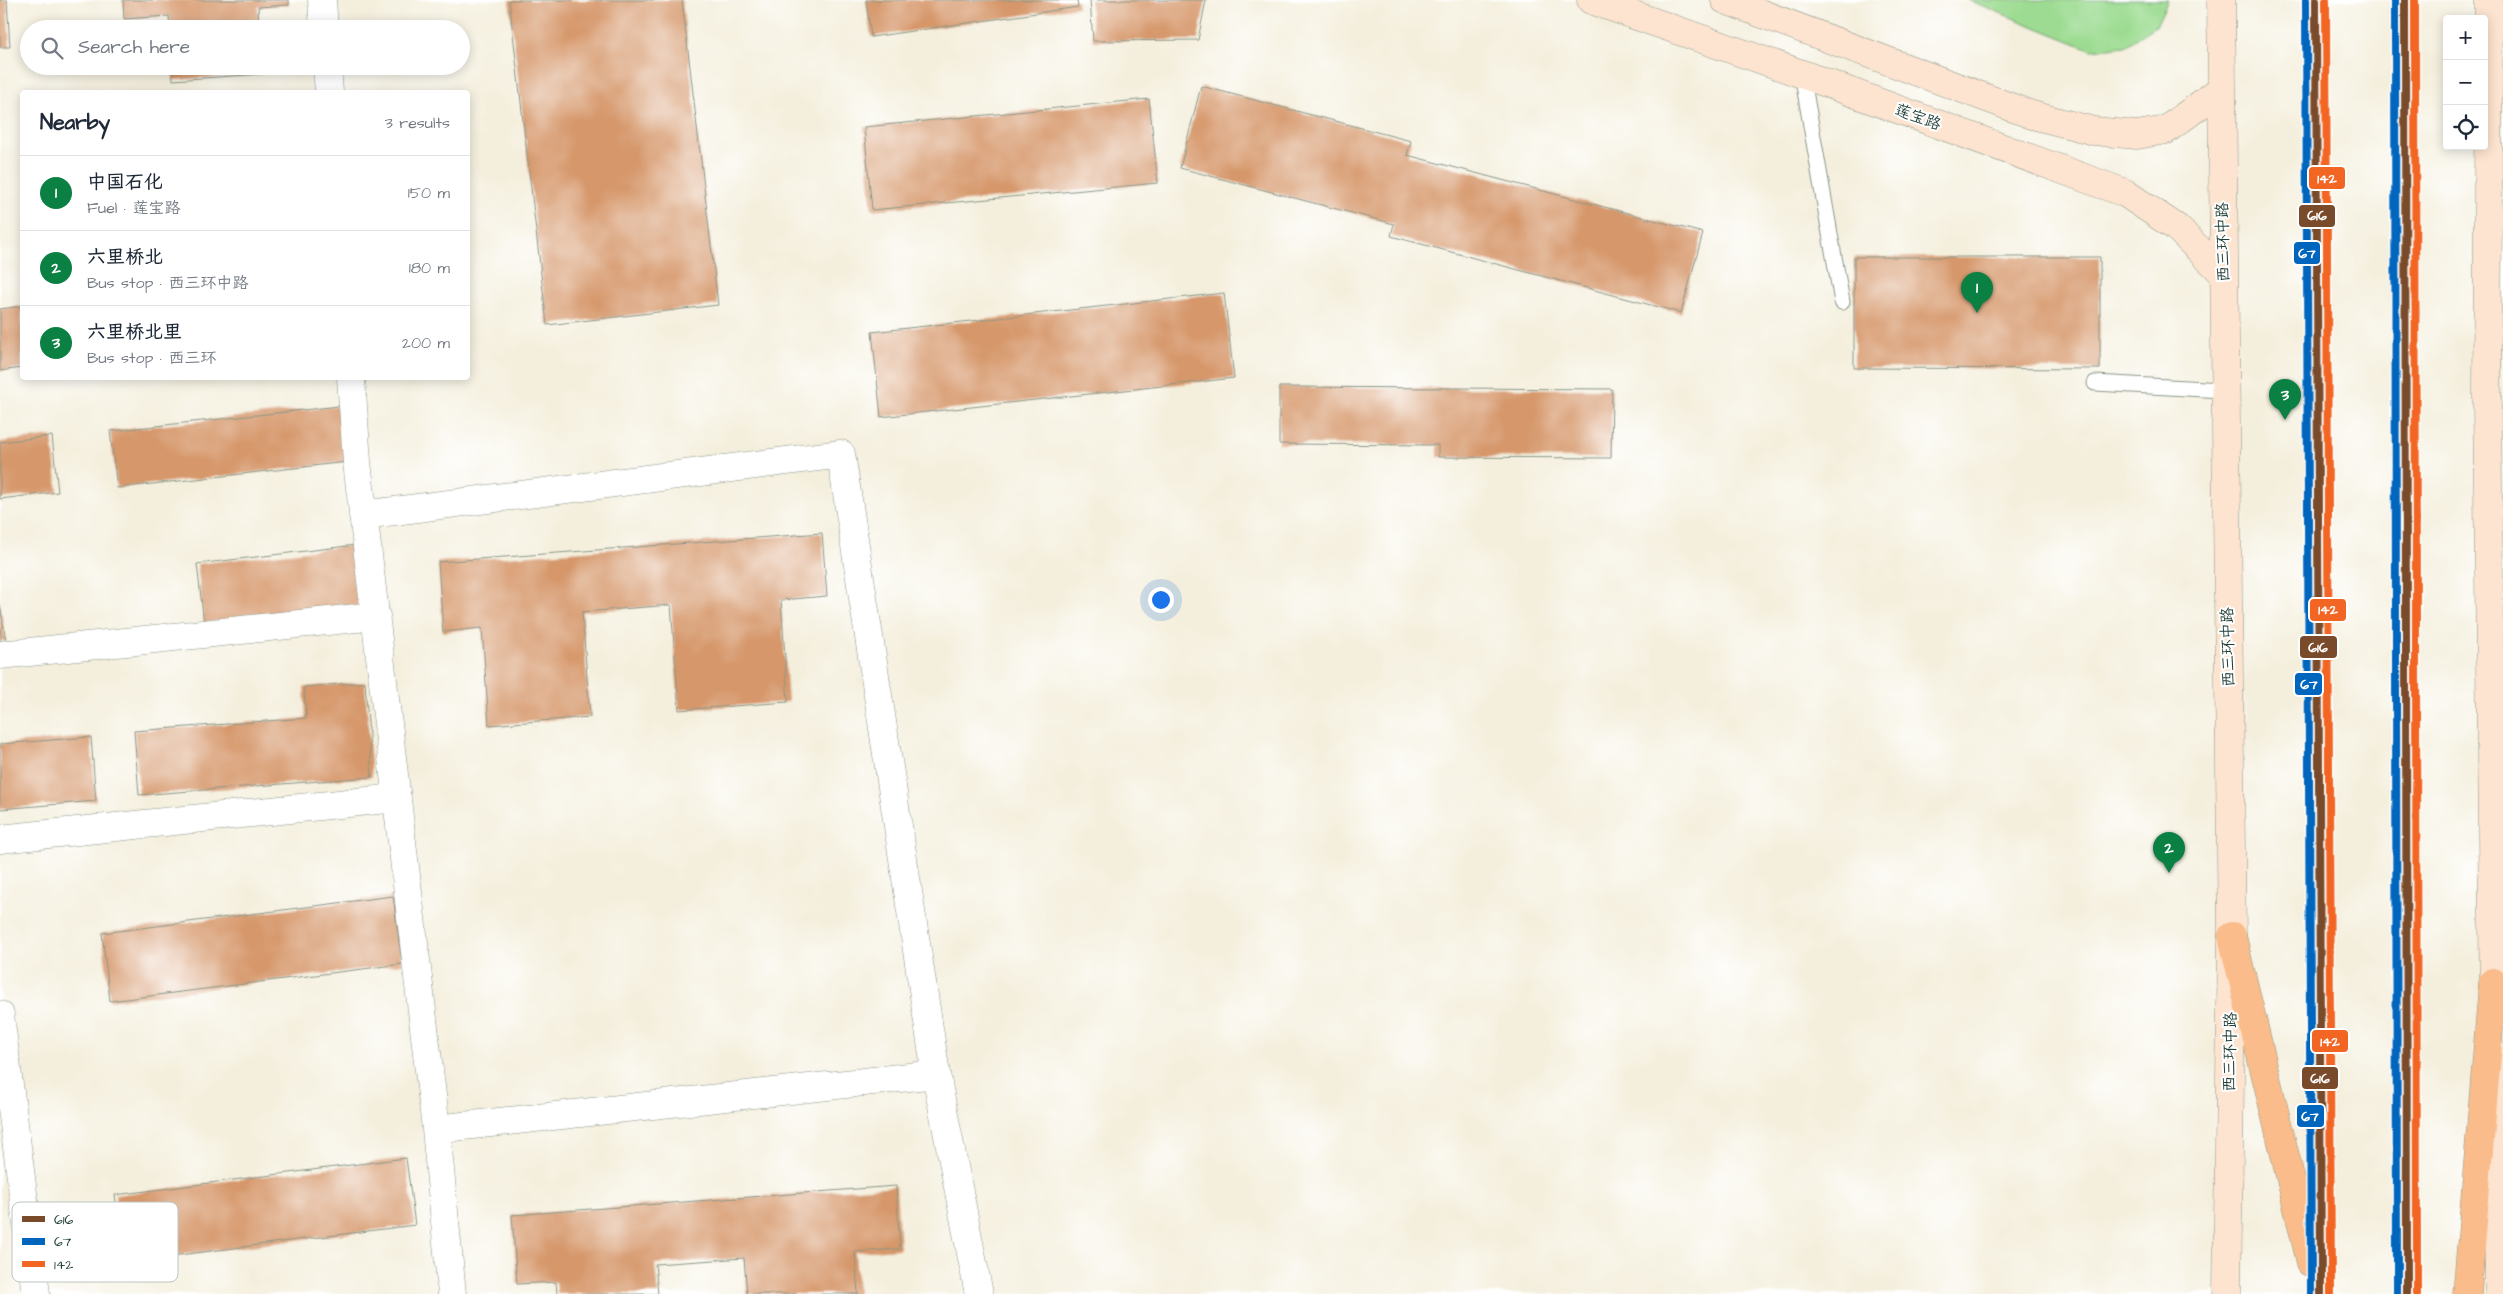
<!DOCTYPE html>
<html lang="en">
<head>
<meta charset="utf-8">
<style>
  :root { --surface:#fff; --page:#f2f2f3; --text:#1f2937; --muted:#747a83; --line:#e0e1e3; --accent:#0b8043 }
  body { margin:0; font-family:"Architects Daughter","LXGW WenKai TC",sans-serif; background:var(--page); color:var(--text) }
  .controls { position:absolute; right:15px; top:15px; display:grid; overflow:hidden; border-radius:5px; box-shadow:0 2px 12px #0003 }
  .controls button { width:45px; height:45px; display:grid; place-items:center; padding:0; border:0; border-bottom:1px solid var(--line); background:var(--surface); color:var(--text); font:25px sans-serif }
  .you { position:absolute; left:1160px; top:599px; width:18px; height:18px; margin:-12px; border:4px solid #fff; border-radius:50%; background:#1a73e8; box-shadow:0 0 0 8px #1a73e833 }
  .badge { display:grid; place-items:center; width:32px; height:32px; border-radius:50%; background:var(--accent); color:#fff; font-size:16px; font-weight:700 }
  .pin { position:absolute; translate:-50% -41px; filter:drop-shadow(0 1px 2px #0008) }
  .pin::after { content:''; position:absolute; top:26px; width:18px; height:15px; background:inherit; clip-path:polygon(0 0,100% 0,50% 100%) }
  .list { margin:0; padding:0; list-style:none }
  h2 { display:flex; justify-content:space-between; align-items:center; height:65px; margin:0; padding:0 20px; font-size:21px }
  h2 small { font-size:16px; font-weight:400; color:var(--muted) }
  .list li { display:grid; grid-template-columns:32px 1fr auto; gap:15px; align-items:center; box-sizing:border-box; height:75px; padding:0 20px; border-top:1px solid var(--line) }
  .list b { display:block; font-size:19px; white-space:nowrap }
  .list p { margin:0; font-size:16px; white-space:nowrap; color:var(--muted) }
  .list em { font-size:16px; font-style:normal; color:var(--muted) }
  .icon { flex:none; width:28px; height:28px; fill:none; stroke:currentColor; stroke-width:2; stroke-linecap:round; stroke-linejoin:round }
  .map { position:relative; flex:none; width:2503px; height:1294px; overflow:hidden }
  .search { position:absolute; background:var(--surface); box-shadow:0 2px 12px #0003; left:20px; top:20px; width:450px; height:55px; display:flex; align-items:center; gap:12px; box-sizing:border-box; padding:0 18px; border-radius:28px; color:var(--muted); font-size:19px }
  .panel { position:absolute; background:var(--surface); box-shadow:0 2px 12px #0003; left:20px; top:90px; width:450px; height:290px; border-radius:5px }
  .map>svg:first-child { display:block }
  .green { fill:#9cdb91; stroke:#5e8c62 }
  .building { fill:#d6976a }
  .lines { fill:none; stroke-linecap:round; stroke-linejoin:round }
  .lane-casing { stroke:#8a9688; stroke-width:17 }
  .street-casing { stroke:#8a9688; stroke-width:29 }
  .secondary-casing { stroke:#8a9688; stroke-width:29 }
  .highway-casing { stroke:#8a9688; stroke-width:29 }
  .lane { stroke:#fff; stroke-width:15 }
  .street { stroke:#fff; stroke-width:28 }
  .secondary { stroke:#fde4d0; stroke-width:28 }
  .highway { stroke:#f9bc8a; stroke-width:28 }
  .bus-1-casing { stroke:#fff; stroke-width:11 }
  .bus-2-casing { stroke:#fff; stroke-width:11 }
  .bus-3-casing { stroke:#fff; stroke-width:11 }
  .bus-1 { stroke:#7a4b2a; stroke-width:8 }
  .bus-2 { stroke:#0065bd; stroke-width:8 }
  .bus-3 { stroke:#f26522; stroke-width:8 }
  .labels { text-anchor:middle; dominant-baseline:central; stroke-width:4; stroke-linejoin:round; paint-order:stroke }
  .street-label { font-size:16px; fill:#1f3d34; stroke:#fff }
  .key { fill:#fff; stroke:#bcc5c2; stroke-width:1 }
  .key-label { font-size:14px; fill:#1f3d34 }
  .line-badge { stroke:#fff; stroke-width:2 }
  .badge-label { font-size:14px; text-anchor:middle; font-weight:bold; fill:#fff }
</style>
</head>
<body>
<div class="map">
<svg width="2503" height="1294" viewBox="0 0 2503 1294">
  <rect width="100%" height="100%" fill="#fff"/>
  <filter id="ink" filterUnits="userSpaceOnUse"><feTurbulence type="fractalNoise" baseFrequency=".02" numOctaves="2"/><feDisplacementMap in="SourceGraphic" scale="10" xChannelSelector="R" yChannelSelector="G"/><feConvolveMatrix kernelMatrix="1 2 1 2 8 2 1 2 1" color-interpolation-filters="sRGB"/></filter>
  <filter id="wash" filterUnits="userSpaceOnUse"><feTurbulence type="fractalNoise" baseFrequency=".0096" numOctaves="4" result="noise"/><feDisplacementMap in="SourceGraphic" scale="20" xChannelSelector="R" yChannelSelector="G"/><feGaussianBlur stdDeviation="1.12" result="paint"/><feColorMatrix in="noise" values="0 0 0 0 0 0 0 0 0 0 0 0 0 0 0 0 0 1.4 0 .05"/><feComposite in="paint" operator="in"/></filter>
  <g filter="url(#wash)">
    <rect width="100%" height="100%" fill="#f4efdd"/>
    <path class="green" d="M1968 0H2168L2156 26 2125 46 2092 50Z"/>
    <g id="blocks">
      <path class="building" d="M0 0H7L10 47H0Z
        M123 0H289V5L258 7 259 29H170L169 16 124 19Z
        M509 0H682L718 305 547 325Z
        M866 0H1077L1078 7 871 37Z
        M1090 0H1206L1198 40 1093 41Z
        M172 66H261L262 74 173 80Z
        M1201 86 1411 141 1407 155 1703 233 1681 313 1391 236 1394 224 1180 168Z
        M1149 99 1158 183 872 210 864 127Z
        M1854 257H2100V369L1854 368Z
        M1224 293 1234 378 881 417 872 332Z
        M22 306V368L0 371V309Z
        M1279 387 1612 389 1611 458 1438 457V445L1279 444Z
        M340 406 347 462 117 488 110 431Z
        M52 436 58 492 0 499V442Z
        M822 533 827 596 781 600 788 702 679 710 671 605 582 612 590 717 489 725 482 628 443 632 438 562Z
        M356 545 363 605 204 623 197 564Z
        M0 604 6 641H0Z
        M365 682 372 777 139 795 134 731 306 718 304 687Z
        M91 737 96 801 0 809V744Z
        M393 896 402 964 110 1001 102 933Z
        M406 1158 415 1225 124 1262 115 1195Z
        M896 1186 900 1249 855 1252 858 1294H747L744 1258 655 1264 658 1294H557L556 1282 517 1284 512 1215Z"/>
    </g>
  </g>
  <g filter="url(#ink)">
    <use href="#blocks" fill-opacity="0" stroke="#8a9688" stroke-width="1"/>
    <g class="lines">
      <g class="lane-casing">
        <path id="lane" d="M1802 74 1842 302
          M2095 383 2223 390"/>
      </g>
      <g class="street-casing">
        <path id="street" d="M322 0 324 29
          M327 66 329 92
          M351 378 357 462 436 1129 452 1294
          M363 515 841 454 936 1074 979 1294
          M0 655 376 616
          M0 839 397 798
          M0 1015 36 1294
          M436 1129 936 1074"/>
      </g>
      <g class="secondary-casing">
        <path id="secondary" d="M1591 0 1802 74 2125 193 2177 228 2223 273
          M1725 0 2032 115 2094 131 2137 135 2166 130 2220 90
          M2221 0 2232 936 2227 1294
          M2489 0 2487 401 2494 1006
          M2496 1054 2499 1294"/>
      </g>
      <g class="highway-casing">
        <path id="highway" d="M2316 0 2321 1294
          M2405 0 2407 1294
          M2232 936 2311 1263
          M2467 1294 2493 982"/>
      </g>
      <use href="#lane" class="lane"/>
      <use href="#street" class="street"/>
      <use href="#secondary" class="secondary"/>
      <use href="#highway" class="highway"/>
      <g class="bus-1-casing">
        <path id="bus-1" d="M2316 0 2321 1294
          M2405 0 2407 1294"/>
      </g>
      <g class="bus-2-casing">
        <path id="bus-2" d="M2306 0 2311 1294
          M2395 0 2397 1294"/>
      </g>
      <g class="bus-3-casing">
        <path id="bus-3" d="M2326 0 2331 1294
          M2415 0 2417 1294"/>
      </g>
      <use href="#bus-1" class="bus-1"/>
      <use href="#bus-2" class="bus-2"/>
      <use href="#bus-3" class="bus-3"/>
    </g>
  </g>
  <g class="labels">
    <g class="street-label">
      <text transform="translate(1918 117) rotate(20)">莲宝路</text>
      <text transform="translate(2223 242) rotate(-91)">西三环中路</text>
      <text transform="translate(2228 647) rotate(-91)">西三环中路</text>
      <text transform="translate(2230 1052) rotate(-89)">西三环中路</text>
    </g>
  </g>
  <rect x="12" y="1202" width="166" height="80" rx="8" class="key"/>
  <rect x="22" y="1216" width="23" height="6" fill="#7a4b2a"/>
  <rect x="22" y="1238" width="23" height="7" fill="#0065bd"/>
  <rect x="22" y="1261" width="23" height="6" fill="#f26522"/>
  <g class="key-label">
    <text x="54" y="1224">616</text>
    <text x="54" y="1246">67</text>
    <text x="54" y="1269">142</text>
  </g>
  <g class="line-badge">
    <rect x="2308" y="166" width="38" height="24" rx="5" fill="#f26522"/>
    <rect x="2298" y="204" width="38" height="24" rx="5" fill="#7a4b2a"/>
    <rect x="2293" y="241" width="28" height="24" rx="5" fill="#0065bd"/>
    <rect x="2309" y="598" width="38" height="24" rx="5" fill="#f26522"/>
    <rect x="2299" y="635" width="39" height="24" rx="5" fill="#7a4b2a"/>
    <rect x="2294" y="672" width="29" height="24" rx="5" fill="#0065bd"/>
    <rect x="2311" y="1029" width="38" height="24" rx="5" fill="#f26522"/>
    <rect x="2301" y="1066" width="38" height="24" rx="5" fill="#7a4b2a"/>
    <rect x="2296" y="1104" width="29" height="24" rx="5" fill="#0065bd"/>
  </g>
  <g class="badge-label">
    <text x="2327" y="183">142</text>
    <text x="2317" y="220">616</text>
    <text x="2307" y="258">67</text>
    <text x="2328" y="614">142</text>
    <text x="2318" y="652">616</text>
    <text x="2309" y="689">67</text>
    <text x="2330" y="1046">142</text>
    <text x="2320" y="1083">616</text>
    <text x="2310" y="1121">67</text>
  </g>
</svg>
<div class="controls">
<button>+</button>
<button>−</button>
<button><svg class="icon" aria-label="locate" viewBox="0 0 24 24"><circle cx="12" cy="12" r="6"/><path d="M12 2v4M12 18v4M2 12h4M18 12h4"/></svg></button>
</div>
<div class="you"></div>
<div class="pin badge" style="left:1977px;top:313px">1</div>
<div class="pin badge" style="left:2169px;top:873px">2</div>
<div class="pin badge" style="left:2285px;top:420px">3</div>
<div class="search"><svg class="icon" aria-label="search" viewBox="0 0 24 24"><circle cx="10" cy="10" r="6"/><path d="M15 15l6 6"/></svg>Search here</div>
<section class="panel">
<h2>Nearby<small>3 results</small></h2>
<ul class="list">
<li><span class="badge">1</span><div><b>中国石化</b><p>Fuel · 莲宝路</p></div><em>150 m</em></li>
<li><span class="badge">2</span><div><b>六里桥北</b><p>Bus stop · 西三环中路</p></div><em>180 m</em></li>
<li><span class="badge">3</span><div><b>六里桥北里</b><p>Bus stop · 西三环</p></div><em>200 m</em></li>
</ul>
</section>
</div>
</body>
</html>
